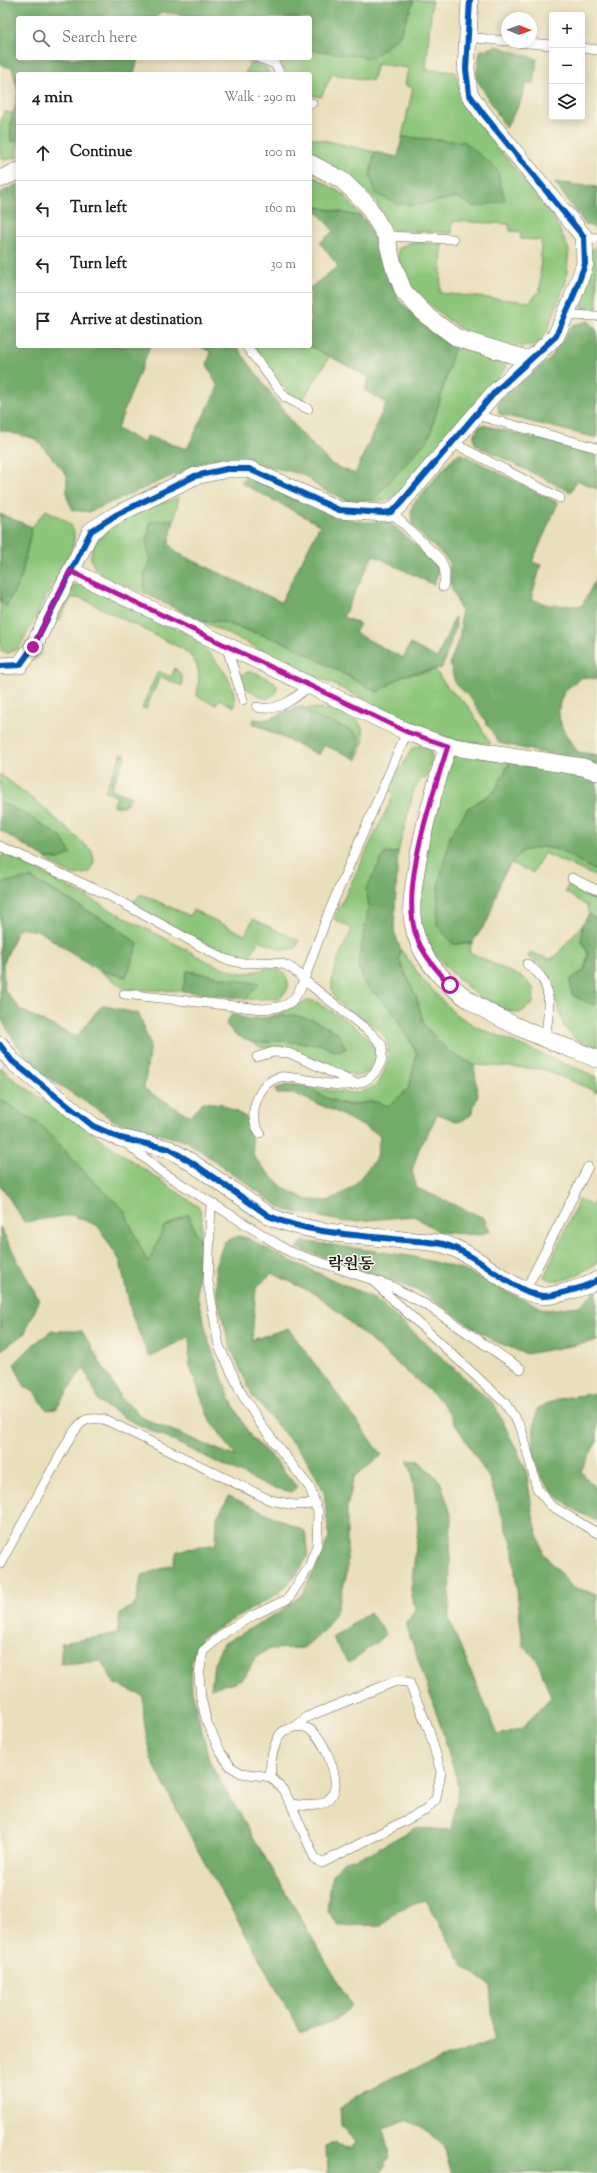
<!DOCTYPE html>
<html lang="en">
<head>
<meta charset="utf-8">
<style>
  :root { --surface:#fff; --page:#f6f6f6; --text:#222; --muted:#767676; --line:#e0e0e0 }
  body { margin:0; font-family:"Sorts Mill Goudy","Noto Serif KR",serif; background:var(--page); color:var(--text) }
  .controls { position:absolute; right:12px; top:12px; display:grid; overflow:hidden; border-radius:4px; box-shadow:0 2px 10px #0003 }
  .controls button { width:36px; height:36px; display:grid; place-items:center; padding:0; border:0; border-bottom:1px solid var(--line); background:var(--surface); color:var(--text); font:20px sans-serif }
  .compass { position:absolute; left:501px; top:12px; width:36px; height:36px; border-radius:50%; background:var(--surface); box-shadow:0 2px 10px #0003; rotate:91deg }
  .stop { position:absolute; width:12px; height:12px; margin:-9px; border:3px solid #b5179e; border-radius:50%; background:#fff }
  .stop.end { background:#b5179e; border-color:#fff; box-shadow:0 1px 4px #0008 }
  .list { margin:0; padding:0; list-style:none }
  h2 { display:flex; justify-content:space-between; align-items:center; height:52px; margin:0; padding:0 16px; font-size:17px }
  h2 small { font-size:13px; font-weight:400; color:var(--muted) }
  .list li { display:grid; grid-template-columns:26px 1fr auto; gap:12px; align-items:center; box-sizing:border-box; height:56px; padding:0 16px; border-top:1px solid var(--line) }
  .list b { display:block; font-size:15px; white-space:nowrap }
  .list em { font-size:13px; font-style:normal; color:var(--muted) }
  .icon { flex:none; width:22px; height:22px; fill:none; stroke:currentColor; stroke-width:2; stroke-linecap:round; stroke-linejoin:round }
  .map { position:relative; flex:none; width:597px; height:2173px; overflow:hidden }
  .search { position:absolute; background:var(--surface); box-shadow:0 2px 10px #0003; left:16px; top:16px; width:296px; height:44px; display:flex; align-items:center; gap:10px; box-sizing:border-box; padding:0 14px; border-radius:4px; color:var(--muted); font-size:15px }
  .panel { position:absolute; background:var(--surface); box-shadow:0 2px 10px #0003; left:16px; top:72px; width:296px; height:276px; border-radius:4px }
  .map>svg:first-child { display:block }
  .green { fill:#8dc67a; stroke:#54714b }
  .forest { fill:#72ab6a; stroke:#476443 }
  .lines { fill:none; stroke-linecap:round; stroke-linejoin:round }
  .lane-casing { stroke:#646054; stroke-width:10 }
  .street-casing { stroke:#646054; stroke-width:18 }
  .lane { stroke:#fff; stroke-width:9 }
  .street { stroke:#fff; stroke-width:17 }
  .cycleway-casing { stroke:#fbf7ec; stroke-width:8 }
  .cycleway { stroke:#0057b8; stroke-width:6 }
  .route { stroke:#b5179e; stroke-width:5 }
  .labels { text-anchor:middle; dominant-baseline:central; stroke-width:3; stroke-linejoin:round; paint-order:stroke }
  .quarter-label { font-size:16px; font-weight:bold; fill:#1c1c1c; stroke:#fbf7ec }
</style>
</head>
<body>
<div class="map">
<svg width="597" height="2173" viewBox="0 0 597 2173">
  <rect width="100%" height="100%" fill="#fbf7ec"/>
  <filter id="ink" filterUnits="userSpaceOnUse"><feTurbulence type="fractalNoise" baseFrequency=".025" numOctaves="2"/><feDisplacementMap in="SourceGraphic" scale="8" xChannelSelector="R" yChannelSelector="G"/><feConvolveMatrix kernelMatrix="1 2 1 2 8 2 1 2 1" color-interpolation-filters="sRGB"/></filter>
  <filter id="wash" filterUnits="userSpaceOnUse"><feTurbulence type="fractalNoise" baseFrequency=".012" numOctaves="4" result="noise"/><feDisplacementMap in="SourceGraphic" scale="16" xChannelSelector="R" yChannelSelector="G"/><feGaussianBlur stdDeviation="0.9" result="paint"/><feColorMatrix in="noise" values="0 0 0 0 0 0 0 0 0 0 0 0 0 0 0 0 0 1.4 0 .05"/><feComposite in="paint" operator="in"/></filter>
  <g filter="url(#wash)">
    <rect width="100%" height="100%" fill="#eadfbb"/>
    <path class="green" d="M414 0H432L426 69 455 72 463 103 555 220 569 250 566 281 548 330 536 346 504 347 460 329 429 304 408 283 398 258V249L410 242 442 244 440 293 529 302 540 291 541 240 521 239 520 232 510 231 509 224 453 221 452 233 394 230 385 224 376 200 351 177 310 154V137L375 152 370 175 418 205 456 197 475 207 465 142 402 137 413 88 405 85 408 68 377 64 372 81 332 74 321 97 310 95V74H287L279 61 274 58H310V50L319 51 399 36Z
      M250 62 266 68 271 74H245Z
      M4 112 13 113 11 123V142L18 140V157L4 160 0 156V124Z
      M310 174 344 195 362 217 310 205Z
      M597 246V309L588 310 582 307 581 298 592 250Z
      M253 346H310L330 356 301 402 291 396Z
      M455 346 483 356 497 358 504 363 506 368 396 496 386 501H372L429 438Z
      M179 497 174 519 150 522 147 544 150 563 145 574 144 587 146 594C132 588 110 581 98 572 95 570 92 563 91 559 88 528 156 506 179 497Z
      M46 510C68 522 79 522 72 549L19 648 9 653 1 652 0 599 6 606 21 578 32 527Z
      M75 585H81L188 634C206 648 240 681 234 707L219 699 216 705 197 696C200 673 201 662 181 648L81 598H71L59 621 53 623 69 588Z
      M201 621H219L287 643 377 692 404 675 435 670 448 688 468 706 491 744 461 742 439 735Z
      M175 668 182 676V686L160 677 146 709 142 708 158 671 171 677Z
      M251 671 273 681 277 685 276 694 266 699 243 687 240 678 243 674Z
      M302 707C338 711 380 711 357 760L354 758 356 754 349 729 320 719Z
      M418 746H425L430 750 432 758 426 778H422L414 789 398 852 384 854 366 889 369 905 358 966 365 984 390 1008 417 1053 409 1088 389 1106 374 1102 350 1105 326 1098 306 1086C332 1090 375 1105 385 1069 388 1060 390 1051 387 1042 380 1019 334 1014 332 989 330 970 345 946 352 929L334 919 394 794 388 790 412 749Z
      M122 753 126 755 111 789 131 797 124 806H113L117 797 105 791Z
      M456 754 510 762 494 792 468 808 453 944 472 943 469 952 525 979 534 989 533 1003 520 1013C496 1010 477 997 460 980 447 968 432 955 425 938 412 909 427 837 436 806 440 789 442 765 456 754Z
      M0 774 43 807 92 851 94 861 91 871C74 881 59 868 45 858L59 859 21 811 0 803Z
      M542 847 561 850 597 872V877L544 853 533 873 511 863 522 851Z
      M4 853C61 881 115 914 172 942 189 951 206 962 224 968 230 970 241 974 247 973 263 971 281 959 288 982 290 989 284 994 279 999H246L258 984 188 971 182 991 125 989 98 970 126 977 138 944 118 928 31 878 0 883V859Z
      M569 884 597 897V920L589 914 587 906 565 892Z
      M141 894 190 916 193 910 245 935 253 919 299 941 296 948 283 950 259 940 251 954 235 957 138 910 135 907 134 901Z
      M582 925V940L588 954 584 970 570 980 572 995 591 1004H597V1050L574 1038 564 1026 549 978 543 967 528 957 530 952 549 959 555 957Z
      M401 950 423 980 454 1013 477 1027 597 1077V1092L543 1069 474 1065 449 1052 424 1025 416 996 399 960Z
      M309 1000 317 1002C337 1016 374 1033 379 1058 372 1070 369 1075 355 1076L279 1046 263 1048 253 1043 280 1041 320 1044 334 1051 294 1015 269 1017Z
      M0 1067 19 1083 199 1207 202 1217 200 1243 188 1214 164 1227 148 1265 124 1210 89 1177 43 1127 0 1099Z
      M597 1195V1263C581 1272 563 1287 544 1277L579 1199 592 1206Z"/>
    <path class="forest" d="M0 0H414L399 36 372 58 310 50V18H210L161 12 155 18H18V58H138L134 74H18V140L11 142V123L18 92 12 68 1 65Z
      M496 46 537 59 534 83 526 84 520 103 506 128 476 78 480 51Z
      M402 137 465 142 497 169 505 201 475 207 456 197 418 205 397 204 376 194 370 175 375 152 398 157Z
      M554 182 597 187V229L585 224Z
      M18 184V346H150L117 429 144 443 147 436 187 449 218 387 207 364 211 352 199 346H236L298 430 331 464 355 474 386 403 365 390 369 377 310 346V288L338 266 320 243 333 231 313 206 362 217 367 222 399 300 425 327 455 346 429 438 372 501 350 502 320 488 302 474 235 459H211L89 512 73 510 67 498V475L36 439 0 430V193Z
      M589 321 597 331V438L499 414 498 404 502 396 549 360 573 325Z
      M483 425 597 454V489L577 480 571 492 480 447 475 444 474 436 478 427Z
      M462 454 558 503 532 562 541 565 531 599 548 605 582 606 597 576V679L582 677C577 682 567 687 564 693 551 716 565 735 578 752L597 755V765L499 743 472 700 455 683 450 663 460 635 461 612 451 586 449 561 413 527 411 514 413 504 455 456Z
      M244 478 291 494 338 517 362 522H389L433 560 438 571 434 585 373 555 343 617 360 624 355 633 403 658 410 644 437 658 455 617 456 626 442 668 404 675 377 692 287 643 219 621H201L146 594 144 587 145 574 150 563 147 544 150 522 174 519 169 544 177 553 281 602 320 525 241 483Z
      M0 514 32 527 21 578 6 607 0 599Z
      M302 707 320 719 349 729 358 735 360 743 354 758 324 745 319 755 252 723 254 719C273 723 285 708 302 707Z
      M510 762 597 779V872L560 850 542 847 522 851 511 863 501 880 488 920 472 943 453 944 437 925 438 887 450 836 468 808 494 792Z
      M0 803 21 811 61 837 71 854 59 859 45 858 0 830Z
      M398 852 394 931 401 950 399 960 416 996 424 1025 449 1052 474 1065 478 1095 471 1115 459 1122 438 1114 419 1149 412 1171 417 1188 484 1218 490 1231 480 1235 439 1232 414 1216 346 1222 284 1210 188 1142 115 1121 41 1073 17 1045 0 1017V883L30 878 118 928 138 944 126 977 98 970 39 931 18 928 3 965 5 991 21 1010 76 1037 102 1005 139 1014 150 1045 144 1089 190 1116 203 1102 222 1104 249 1119 254 1157 270 1175 285 1189 308 1200 328 1201 352 1188 377 1157 380 1135 334 1111 295 1094H277L275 1089C310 1074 318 1103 350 1105 358 1105 366 1101 374 1102 379 1102 385 1105 389 1106L409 1088 417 1053 390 1008 365 984 358 966 369 905 366 889 384 854Z
      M589 914 597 920V1004H591L572 995 570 980 585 970 588 954 582 940V925Z
      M187 971 259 984 246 999 182 991Z
      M232 1014 248 1019 294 1015 313 1020 337 1032 346 1049 334 1051 320 1044 280 1041 253 1043 234 1034 226 1024Z
      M0 1099 43 1127 89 1177 124 1210 148 1264 164 1227 188 1214 200 1243 197 1295 209 1342 230 1399 251 1437 275 1460 297 1487 292 1492 267 1486 127 1419 100 1403 85 1370 81 1371 56 1409 47 1410 34 1392 25 1387 14 1364 34 1344 52 1331H82L121 1398 145 1419 236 1457 208 1416 189 1364 190 1336 149 1357 132 1316 120 1261 98 1226 72 1215 24 1222 2 1187 0 1186Z
      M0 1227 39 1301 25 1333 0 1351Z
      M238 1236 247 1238 291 1261 376 1299 494 1404 526 1469 533 1516 543 1553 572 1587 597 1594V2173H452L443 2146 424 2128 407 2120 383 2128 390 2157 381 2173H327L326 2147 334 2142 351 2149 356 2141 341 2126 340 2108C389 2072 439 2062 494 2040L490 1985 463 1966 426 1900 398 1910 381 1925 339 1926 327 1910 332 1875 343 1862 370 1853 415 1828 451 1830 459 1787 440 1724 406 1624 415 1609 411 1590 418 1527 412 1472 407 1460 420 1461 440 1481 451 1514 449 1620 498 1735 522 1728 551 1697 537 1660 523 1646 512 1544 489 1478 441 1401 319 1296 272 1273 256 1288 252 1340 288 1328 382 1455 354 1477 347 1508V1573L337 1609 324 1631 303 1648 269 1649 256 1657 245 1677 235 1682 211 1688 214 1663 223 1644 284 1609 303 1593 329 1538 324 1492 308 1461 253 1397 230 1347 217 1298 215 1266 224 1242Z
      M303 1241 410 1256 461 1269 546 1310 579 1306 597 1291V1341L526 1354 494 1341 419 1291 297 1248Z
      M597 1393V1441L581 1471 597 1491V1521C565 1507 539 1488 533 1451 531 1438 536 1421 537 1408L562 1398Z
      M229 1496 305 1531 308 1556 297 1574 279 1593 201 1638 191 1663 192 1691 210 1763 352 2006 334 2021 301 2032 197 1849 151 1759 144 1721 143 1696 115 1684 101 1661 61 1664V1643L117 1634 120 1614 136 1603 141 1576 173 1564 177 1551 216 1544 217 1517Z
      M370 1612 386 1635 349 1663 332 1638Z"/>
  </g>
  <g filter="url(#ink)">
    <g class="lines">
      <g class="lane-casing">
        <path id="lane" d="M467 37 507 41
          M516 42 552 45
          M582 48 597 50
          M259 58 275 64 280 74
          M310 103H312
          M386 236 453 239
          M584 237 597 238
          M565 315 597 316
          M246 346 285 397 308 409
          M476 415 597 448
          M453 443 560 498
          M391 512 440 559C446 569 446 576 443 587
          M226 645 243 700
          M257 707C277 713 296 698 310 685
          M0 846 108 895 224 959C230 960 237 963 243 963 270 963 284 956 304 980L328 914 407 732
          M572 878 597 890
          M527 964C531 968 538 972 541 977 553 994 548 1019 545 1038
          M124 994 262 1009C288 1007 294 1005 304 980L372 1034 382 1045C383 1057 382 1063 374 1073 357 1095 319 1081 296 1078 291 1078 285 1076 280 1077 268 1080 260 1090 256 1102 252 1113 253 1123 260 1133
          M257 1057 273 1052 289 1053 355 1083
          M126 1143 162 1172 290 1252 391 1286 428 1306 521 1369
          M211 1203 208 1282 219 1346 243 1396 262 1426 310 1488 318 1512 317 1545 309 1567 288 1599 254 1615 228 1630 203 1651 199 1675 201 1698 207 1723 221 1753 231 1767 241 1773 271 1777 283 1790 291 1804 315 1859 322 1863 426 1810 436 1799 441 1772 429 1730 409 1682 396 1681 307 1717 296 1726
          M373 1281 505 1403 521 1428 537 1488 550 1505 597 1533
          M525 1291 588 1167
          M0 1564 69 1439C81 1421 84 1416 106 1420L270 1500 294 1505 315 1504
          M271 1777C269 1762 272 1750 279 1736 282 1731 285 1730 291 1728 296 1726 304 1726 309 1729 323 1736 339 1776 334 1791 328 1809 305 1806 291 1804"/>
      </g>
      <g class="street-casing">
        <path id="street" d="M310 163 342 180 366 203 386 236 393 264 404 292 427 316 457 338 530 360
          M0 179 18 171
          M71 571 407 732 448 746 583 767 597 772
          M0 666 20 665 33 647 91 531 116 515 195 476 227 469H249L339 510 384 513 391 512 399 505 495 392 556 336 572 300 585 264 584 237 484 115 469 94 466 69 470 0
          M448 746C434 789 421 833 415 878 413 892 410 908 413 923 425 1000 535 1034 597 1059
          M0 1045 12 1061 93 1126 120 1138 169 1149 191 1162 269 1216C310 1234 359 1235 403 1240 416 1241 430 1241 443 1244 479 1254 508 1290 542 1296 552 1297 590 1286 597 1280"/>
      </g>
      <use href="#lane" class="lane"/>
      <use href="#street" class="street"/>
      <g class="cycleway-casing">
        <path id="cycleway" d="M0 666 20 665 33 647 91 531 116 515 195 476 227 469H249L339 510 384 513 391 512 399 505 495 392 556 336 572 300 585 264 584 237 484 115 469 94 466 69 470 0
          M0 1045 12 1061 93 1126 120 1138 169 1149 191 1162 269 1216C310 1234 359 1235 403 1240 416 1241 430 1241 443 1244 479 1254 508 1290 542 1296 552 1297 590 1286 597 1280"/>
      </g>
      <use href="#cycleway" class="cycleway"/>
    </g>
  </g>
  <g class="lines" filter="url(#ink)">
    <path class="route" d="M33 647 70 571 407 732 448 746C433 793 405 874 413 923 416 947 434 967 450 985"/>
  </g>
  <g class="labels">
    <g class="quarter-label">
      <text x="351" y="1265">락원동</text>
    </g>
  </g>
</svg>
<div class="controls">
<button>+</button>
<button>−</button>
<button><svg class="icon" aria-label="layers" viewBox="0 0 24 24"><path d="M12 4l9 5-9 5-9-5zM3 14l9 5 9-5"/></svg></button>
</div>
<svg class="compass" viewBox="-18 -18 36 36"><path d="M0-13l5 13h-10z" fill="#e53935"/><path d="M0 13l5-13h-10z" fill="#767676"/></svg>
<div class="stop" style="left:450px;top:985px"></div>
<div class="stop end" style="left:33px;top:647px"></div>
<div class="search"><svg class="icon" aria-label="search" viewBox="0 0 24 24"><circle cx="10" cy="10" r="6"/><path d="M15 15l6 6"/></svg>Search here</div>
<section class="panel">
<h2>4 min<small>Walk · 290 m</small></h2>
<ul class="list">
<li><svg class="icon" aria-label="ahead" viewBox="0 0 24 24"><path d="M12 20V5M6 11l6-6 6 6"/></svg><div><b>Continue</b></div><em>100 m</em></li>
<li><svg class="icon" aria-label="left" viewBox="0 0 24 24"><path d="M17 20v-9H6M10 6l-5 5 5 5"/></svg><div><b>Turn left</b></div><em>160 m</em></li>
<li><svg class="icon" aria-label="left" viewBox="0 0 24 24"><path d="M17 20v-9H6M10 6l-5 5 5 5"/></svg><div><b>Turn left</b></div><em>30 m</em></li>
<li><svg class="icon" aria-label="arrive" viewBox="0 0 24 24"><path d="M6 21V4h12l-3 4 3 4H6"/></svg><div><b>Arrive at destination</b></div></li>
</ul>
</section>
</div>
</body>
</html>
